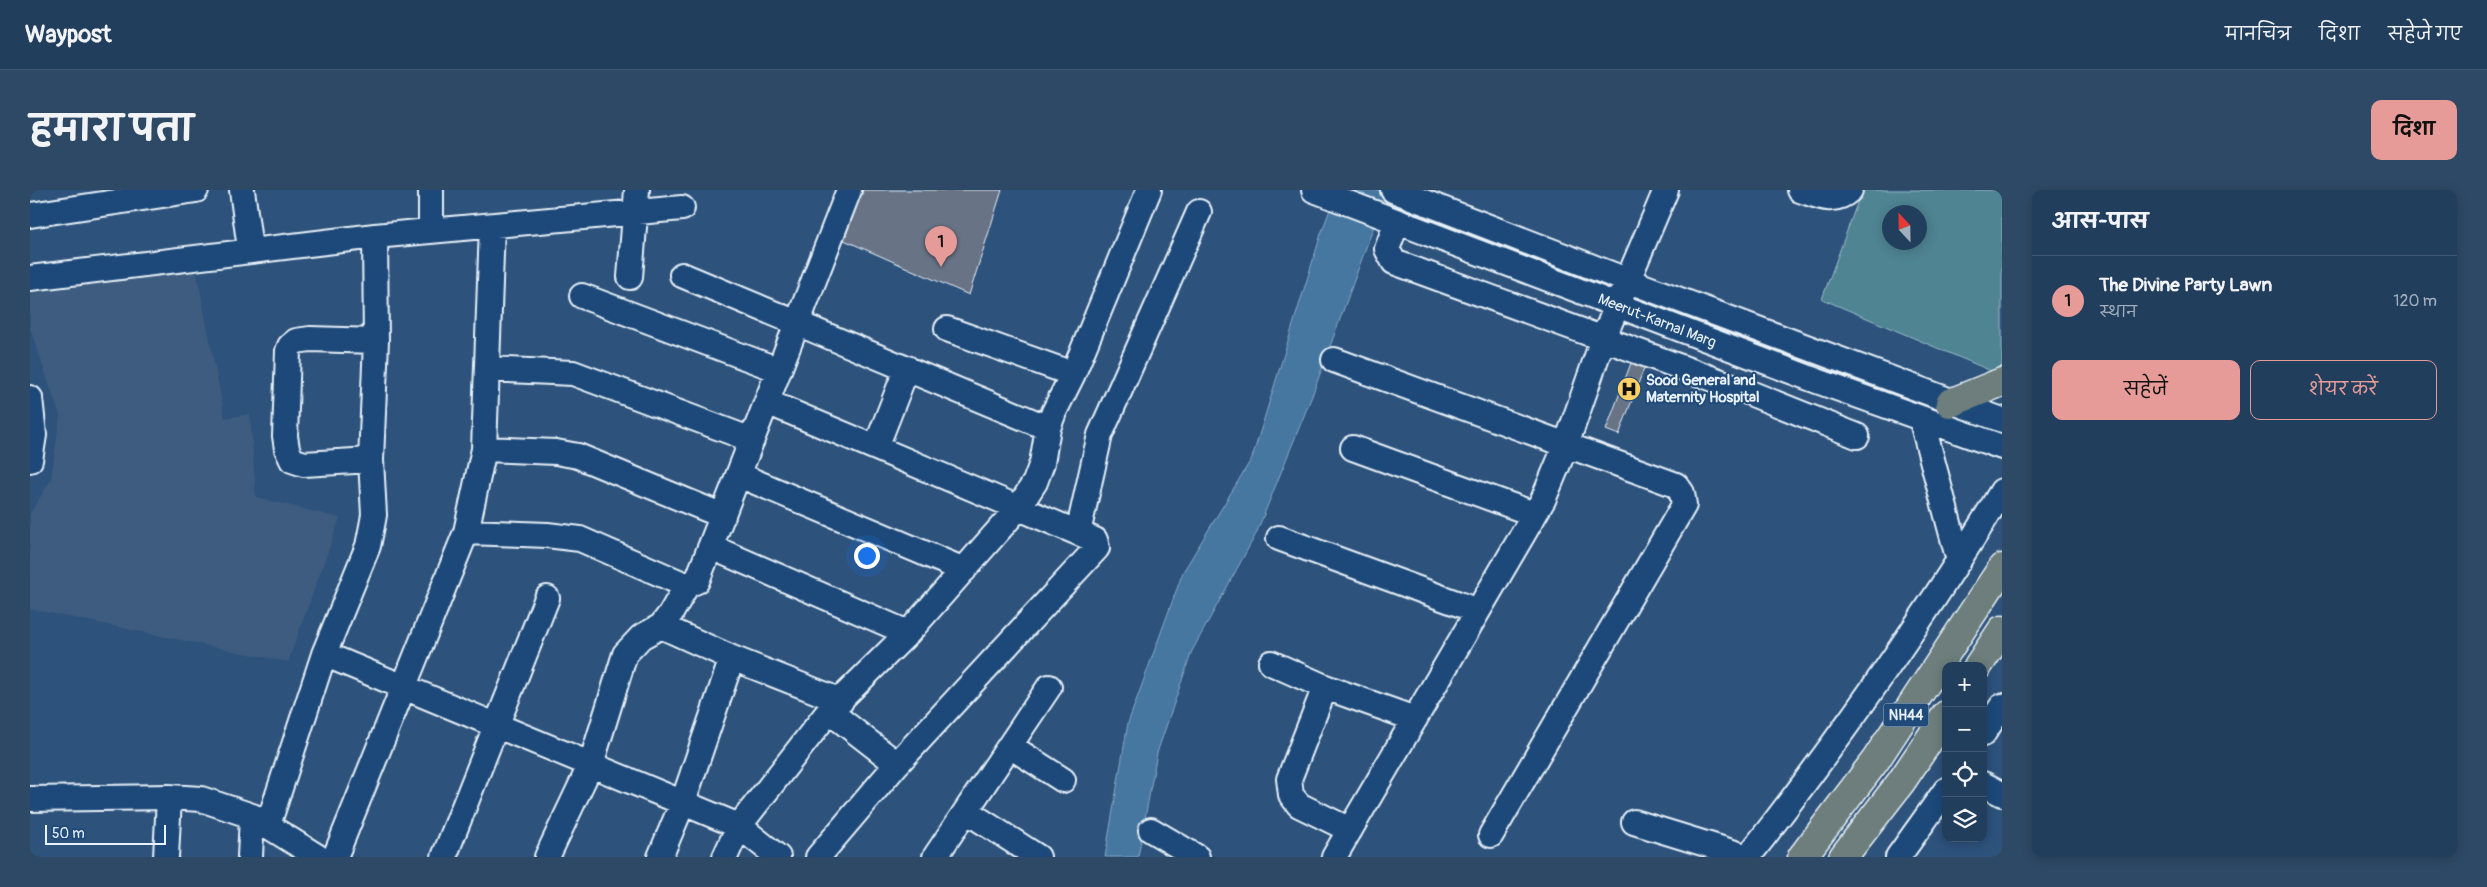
<!DOCTYPE html>
<html lang="hi">
<head>
<meta charset="utf-8">
<style>
  :root { --surface:#223e5d; --page:#2e4966; --text:#f1f3f6; --muted:#a2aebc; --line:#3f5772; --accent:#e69b98 }
  body { margin:0; font-family:Pangolin,"Playpen Sans Deva",sans-serif; background:var(--page); color:var(--text) }
  .controls { position:absolute; right:15px; bottom:15px; display:grid; overflow:hidden; border-radius:10px; box-shadow:0 2px 12px #0003 }
  .controls button { width:45px; height:45px; display:grid; place-items:center; padding:0; border:0; border-bottom:1px solid var(--line); background:var(--surface); color:var(--text); font:25px sans-serif }
  .compass { position:absolute; left:1852px; top:15px; width:45px; height:45px; border-radius:50%; background:var(--surface); box-shadow:0 2px 12px #0003; rotate:338deg }
  .scale { position:absolute; left:15px; bottom:12px; width:121px; box-sizing:border-box; padding-left:5px; border:2px solid #e8f1f8; border-top:0; font-size:14px; line-height:18px; white-space:nowrap; color:#e8f1f8; -webkit-text-stroke:4px #1f4a7a; paint-order:stroke }
  .you { position:absolute; left:836px; top:365px; width:18px; height:18px; margin:-12px; border:4px solid #fff; border-radius:50%; background:#1a73e8; box-shadow:0 0 0 8px #1a73e833 }
  .badge { display:grid; place-items:center; width:32px; height:32px; border-radius:50%; background:var(--accent); color:#111; font-size:16px; font-weight:700 }
  .pin { position:absolute; translate:-50% -41px; filter:drop-shadow(0 1px 2px #0008) }
  .pin::after { content:''; position:absolute; top:26px; width:18px; height:15px; background:inherit; clip-path:polygon(0 0,100% 0,50% 100%) }
  .list { margin:0; padding:0; list-style:none }
  h2 { display:flex; justify-content:space-between; align-items:center; height:65px; margin:0; padding:0 20px; font-size:21px }
  h2 small { font-size:16px; font-weight:400; color:var(--muted) }
  .list li { display:grid; grid-template-columns:32px 1fr auto; gap:15px; align-items:center; box-sizing:border-box; height:90px; padding:0 20px; border-top:1px solid var(--line) }
  .list b { display:block; font-size:19px; white-space:nowrap }
  .list p { margin:0; font-size:16px; white-space:nowrap; color:var(--muted) }
  .list em { font-size:16px; font-style:normal; color:var(--muted) }
  .actions { display:flex; gap:10px; padding:15px 20px }
  .actions a { flex:1; padding:11px 0; border:1px solid var(--accent); border-radius:10px; text-align:center; font-size:18px; color:var(--accent) }
  .actions .main { background:var(--accent); color:#111 }
  .icon { flex:none; width:28px; height:28px; fill:none; stroke:currentColor; stroke-width:2; stroke-linecap:round; stroke-linejoin:round }
  .map { position:relative; flex:none; width:1972px; height:667px; overflow:hidden; border-radius:10px }
  header { display:flex; align-items:center; gap:30px; box-sizing:border-box; height:70px; padding:0 25px; background:var(--surface); border-bottom:1px solid var(--line) }
  header strong { font-size:24px }
  nav { display:flex; gap:28px; margin-inline-start:auto; font-size:18px }
  .intro { display:flex; align-items:center; justify-content:space-between; box-sizing:border-box; height:120px; padding:0 30px }
  h1 { margin:0; font-size:35px }
  .button { padding:12px 22px; border-radius:10px; background:var(--accent); color:#111; font-size:18px; font-weight:700 }
  main { display:flex; gap:30px; padding:0 30px }
  aside { flex:1; background:var(--surface); border-radius:10px; box-shadow:0 2px 12px #0003 }
  .map>svg:first-child { display:block }
  .built { fill:#3e5c7f }
  .green { fill:#508492; stroke:#9cbac5; fill-rule:evenodd }
  .water { fill:#4477a1; stroke:#86a8c4 }
  .building { fill:#677386; stroke:#e8f1f8 }
  .lines { fill:none; stroke-linecap:round; stroke-linejoin:round }
  .minor-casing { stroke:#e8f1f8; stroke-width:28 }
  .highway-casing { stroke:#e8f1f8; stroke-width:31 }
  .minor { stroke:#1f4a7a; stroke-width:24 }
  .highway { stroke:#6d7e7c; stroke-width:28 }
  .labels { text-anchor:middle; dominant-baseline:central; stroke-width:4; stroke-linejoin:round; paint-order:stroke }
  .shield { fill:#1f4a7a; stroke:#acbfd2; stroke-width:1 }
  .shield-label { font-size:14px; font-weight:bold; fill:#e8f1f8 }
  .street-label { font-size:15px; fill:#e8f1f8; stroke:#1f4a7a }
  .poi-label { font-size:15px; font-weight:bold; fill:#e8f1f8; stroke:#1f4a7a; text-anchor:start }
</style>
</head>
<body>
<header>
<strong>Waypost</strong>
<nav><a>मानचित्र</a><a>दिशा</a><a>सहेजे गए</a></nav>
</header>
<div class="intro"><h1>हमारा पता</h1><a class="button">दिशा</a></div>
<main>
<div class="map">
<svg width="1972" height="667" viewBox="0 0 1972 667">
  <rect width="100%" height="100%" fill="#2d527c"/>
  <filter id="ink" filterUnits="userSpaceOnUse"><feTurbulence type="fractalNoise" baseFrequency=".02" numOctaves="2"/><feDisplacementMap in="SourceGraphic" scale="10" xChannelSelector="R" yChannelSelector="G"/><feConvolveMatrix kernelMatrix="1 2 1 2 8 2 1 2 1" color-interpolation-filters="sRGB"/></filter>
  <g filter="url(#ink)">
    <path class="built" d="M166 79 195 228 220 224 226 307 310 328 258 472 0 419V324L21 289 30 226 0 138V100Z"/>
    <path class="green" d="M1832 0H1972V181L1966 183 1792 109ZM1860 22H1890V52H1860Z"/>
    <path class="water" d="M1307 0H1357L1282 206 1226 344 1162 461 1127 563 1108 667H1075L1098 533 1153 382 1222 268 1291 44Z"/>
    <path class="building" d="M832 0H972L939 105 814 50Z
      M1601 173 1614 178 1589 245 1576 240Z"/>
    <g class="lines">
      <g class="minor-casing">
        <path id="minor" d="M212 0 220 59
          M1284 0 1787 191 1972 257
          M1363 0 1599 91 1972 230
          M1770 0C1788 6 1804 15 1820 0
          M0 25 166 0
          M1367 32 1357 59 1364 72 1705 197 1827 246
          M401 41V0
          M652 85 1018 238
          M600 87 607 0
          M0 88 345 46 652 18
          M552 106 749 180
          M917 139 1043 184
          M1304 170 1646 295 1652 303 1654 315 1461 645
          M457 179 543 183 722 250
          M0 208 4 245 0 270
          M737 212 1065 350 1067 358 867 574 788 667
          M1891 228 1929 371
          M846 257 877 178
          M1323 258 1504 324
          M454 259 526 262 548 266 693 326
          M341 270 274 274 262 270 257 259 255 246 258 161 260 156 266 151 280 149 346 151
          M709 285 934 380
          M436 342 517 345 550 349 651 393 657 395 667 391 819 0
          M1048 343 1070 245 1169 22
          M1249 348 1448 421
          M681 357 878 443
          M631 436 702 468 811 511
          M294 464 709 636 748 667
          M1241 473 1295 497 1385 529
          M1295 497 1259 589 1261 605 1269 615 1320 640
          M799 521 867 574
          M1953 544 1972 516
          M980 556 1033 590
          M1953 594 1972 604
          M0 609 139 607 171 609 222 626 288 667
          M936 621 1008 667
          M1604 632 1718 667
          M238 635 294 464 338 356 342 336 344 325 341 270 346 151 345 46
          M1121 640 1167 667
          M136 667 139 607
          M220 667 222 626
          M305 667 436 342 454 259 462 36
          M414 667 517 408
          M517 667 561 574 595 464 611 447 631 436 641 423 657 395
          M630 667 653 612 702 468
          M695 667 709 636 799 521 878 443 989 317 1005 292 1012 273 1018 238 1024 222 1043 184 1119 0
          M905 667 1019 497
          M1304 667 1513 310 1536 255 1573 149 1636 0
          M1718 667C1810 549 1895 428 1972 301
          M1868 667 1916 600"/>
      </g>
      <g class="highway-casing">
        <path id="highway" d="M1920 213 1972 192
          M1948 476 1972 440
          M1772 667 1845 571 1972 378
          M1813 667 1871 592 1916 525"/>
      </g>
      <use href="#minor" class="minor"/>
      <use href="#highway" class="highway"/>
    </g>
  </g>
  <defs>
    <g id="hospital-disc" transform="scale(1.25)"><circle r="9.5" fill="#ffd166" stroke="#1f4a7a"/><path d="M-5-5h3v3.5h4V-5h3V5h-3V1.5h-4V5h-3Z" fill="#111"/></g>
  </defs>
  <g fill-rule="evenodd">
    <use href="#hospital-disc" x="1599" y="199"/>
  </g>
  <g class="labels">
    <rect class="shield" x="1853.5" y="513.5" width="45" height="23" rx="4"/>
    <g class="shield-label">
      <text x="1876" y="525">NH44</text>
    </g>
    <g class="street-label">
      <text transform="translate(1627 131) rotate(21)">Meerut-Karnal Marg</text>
    </g>
    <g class="poi-label">
      <text x="1616" y="190">Sood General and<tspan x="1616" dy="17">Maternity Hospital</tspan></text>
    </g>
  </g>
</svg>
<div class="controls">
<button>+</button>
<button>−</button>
<button><svg class="icon" aria-label="locate" viewBox="0 0 24 24"><circle cx="12" cy="12" r="6"/><path d="M12 2v4M12 18v4M2 12h4M18 12h4"/></svg></button>
<button><svg class="icon" aria-label="layers" viewBox="0 0 24 24"><path d="M12 4l9 5-9 5-9-5zM3 14l9 5 9-5"/></svg></button>
</div>
<svg class="compass" viewBox="-18 -18 36 36"><path d="M0-13l5 13h-10z" fill="#e53935"/><path d="M0 13l5-13h-10z" fill="#a2aebc"/></svg>
<div class="scale">50 m</div>
<div class="you"></div>
<div class="pin badge" style="left:911px;top:77px">1</div>
</div>
<aside>
<h2>आस-पास<small></small></h2>
<ul class="list">
<li><span class="badge">1</span><div><b>The Divine Party Lawn</b><p>स्थान</p></div><em>120 m</em></li>
</ul>
<div class="actions"><a class="main">सहेजें</a><a>शेयर करें</a></div>
</aside>
</main>
</body>
</html>
